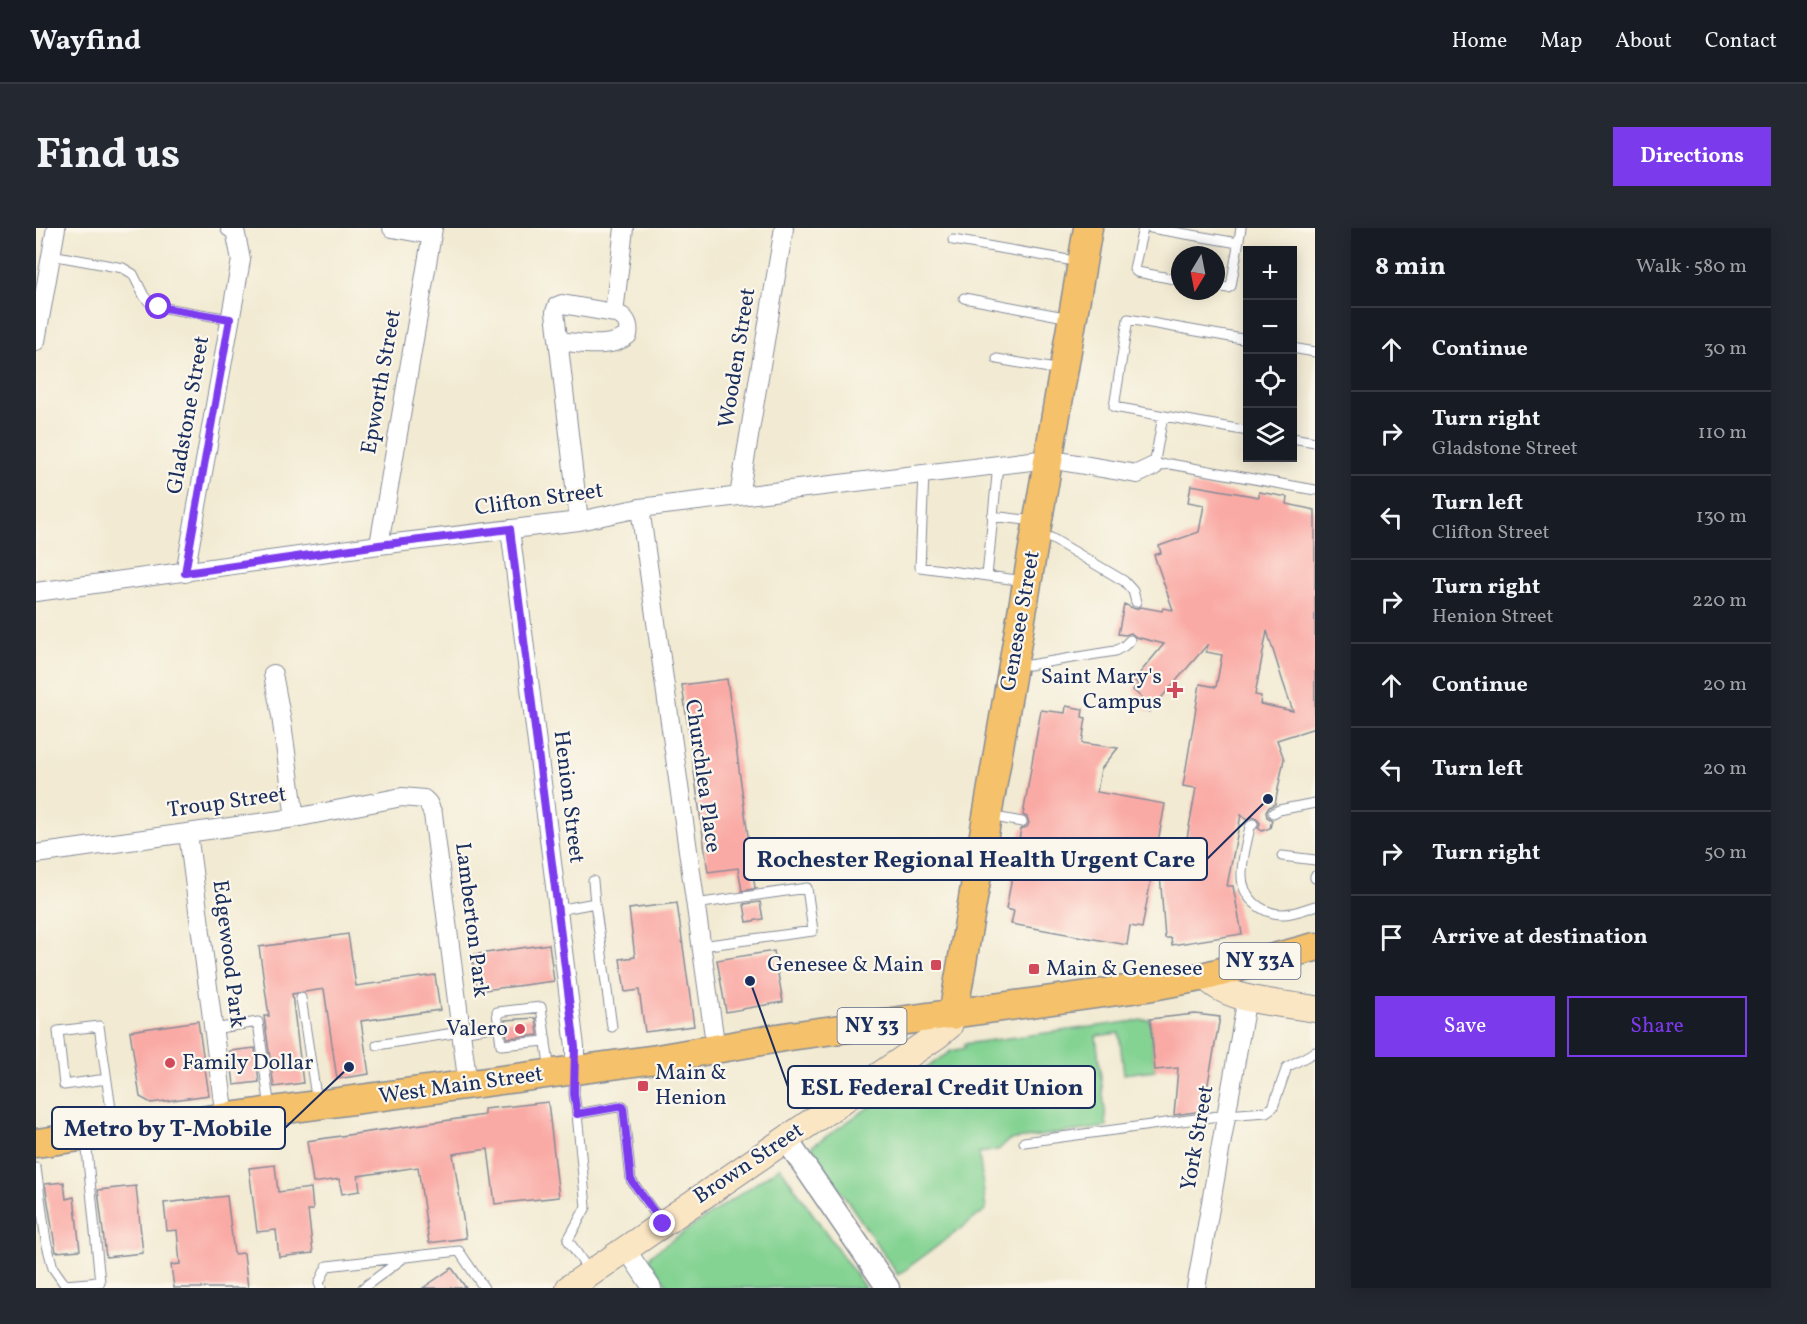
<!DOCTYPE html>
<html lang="en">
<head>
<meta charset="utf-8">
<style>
  :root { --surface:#171b24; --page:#242831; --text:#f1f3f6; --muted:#9ea1a6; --line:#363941; --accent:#7c3aed }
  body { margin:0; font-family:Vollkorn,serif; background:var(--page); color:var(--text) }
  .controls { position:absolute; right:18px; top:18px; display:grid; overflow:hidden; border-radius:0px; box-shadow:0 3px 15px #0003 }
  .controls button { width:54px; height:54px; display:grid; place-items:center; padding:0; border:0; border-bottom:2px solid var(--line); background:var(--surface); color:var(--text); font:30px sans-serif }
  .compass { position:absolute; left:1135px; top:18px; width:54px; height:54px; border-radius:50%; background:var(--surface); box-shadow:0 3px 15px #0003; rotate:190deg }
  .stop { position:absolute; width:18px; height:18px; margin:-14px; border:4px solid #7c3aed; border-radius:50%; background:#fff }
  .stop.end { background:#7c3aed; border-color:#fff; box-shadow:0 2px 6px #0008 }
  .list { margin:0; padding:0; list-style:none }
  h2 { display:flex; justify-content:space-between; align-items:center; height:78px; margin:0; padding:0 24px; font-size:26px }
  h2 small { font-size:20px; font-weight:400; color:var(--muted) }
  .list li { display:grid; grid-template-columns:39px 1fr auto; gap:18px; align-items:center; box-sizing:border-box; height:84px; padding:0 24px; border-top:2px solid var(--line) }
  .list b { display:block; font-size:22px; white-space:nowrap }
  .list p { margin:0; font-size:20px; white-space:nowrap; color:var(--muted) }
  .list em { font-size:20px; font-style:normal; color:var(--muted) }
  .actions { display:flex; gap:12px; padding:18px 24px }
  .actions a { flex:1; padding:14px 0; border:2px solid var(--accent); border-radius:0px; text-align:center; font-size:21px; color:var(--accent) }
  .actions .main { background:var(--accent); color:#fff }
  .icon { flex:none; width:33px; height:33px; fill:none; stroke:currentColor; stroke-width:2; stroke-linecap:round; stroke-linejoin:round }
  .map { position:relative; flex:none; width:1279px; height:1060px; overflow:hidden; border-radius:0px }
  header { display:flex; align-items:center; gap:36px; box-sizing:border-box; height:84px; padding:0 30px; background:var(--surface); border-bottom:2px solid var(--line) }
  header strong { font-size:28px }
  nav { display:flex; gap:33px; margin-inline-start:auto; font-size:21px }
  .intro { display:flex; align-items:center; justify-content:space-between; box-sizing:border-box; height:144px; padding:0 36px }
  h1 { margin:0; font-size:42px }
  .button { padding:15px 27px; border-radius:0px; background:var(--accent); color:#fff; font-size:21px; font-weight:700 }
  main { display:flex; gap:36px; padding:0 36px }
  aside { flex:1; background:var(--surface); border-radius:0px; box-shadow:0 3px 15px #0003 }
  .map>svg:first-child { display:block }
  .green { fill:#84d393; stroke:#508178; stroke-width:1.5 }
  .building { fill:#faaaa5; fill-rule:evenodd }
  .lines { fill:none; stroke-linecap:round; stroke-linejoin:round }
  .service-casing { stroke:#868c98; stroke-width:11 }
  .minor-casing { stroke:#868c98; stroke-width:20 }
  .tertiary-casing { stroke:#868c98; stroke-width:25 }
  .secondary-casing { stroke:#868c98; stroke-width:28 }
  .primary-casing { stroke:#868c98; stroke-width:31 }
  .service { stroke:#fff; stroke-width:9 }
  .minor { stroke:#fff; stroke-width:18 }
  .tertiary { stroke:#fff; stroke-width:22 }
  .secondary { stroke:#fbe6c4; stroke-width:26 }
  .primary { stroke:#f5c16b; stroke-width:28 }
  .route { stroke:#7c3aed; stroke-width:8 }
  .poi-dot { fill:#d1495b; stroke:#fbf7ec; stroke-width:2 }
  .labels { text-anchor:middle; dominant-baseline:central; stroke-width:4.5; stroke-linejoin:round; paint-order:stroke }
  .shield { fill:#fbf7ec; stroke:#5e6b89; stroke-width:1.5 }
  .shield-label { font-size:21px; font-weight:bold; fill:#1b2f5e }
  .street-label { font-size:22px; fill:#1b2f5e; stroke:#fbf7ec }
  .poi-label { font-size:22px; fill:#1b2f5e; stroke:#fbf7ec; text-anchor:end }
  .leader { fill:none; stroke:#1b2f5e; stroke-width:2 }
  .callout-dot { fill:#1b2f5e; stroke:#fbf7ec; stroke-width:2 }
  .callout { fill:#fbf7ec; stroke:#1b2f5e; stroke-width:2 }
  .callout-label { font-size:24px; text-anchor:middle; font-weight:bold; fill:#1b2f5e }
</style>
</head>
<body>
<header>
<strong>Wayfind</strong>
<nav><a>Home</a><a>Map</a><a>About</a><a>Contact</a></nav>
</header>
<div class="intro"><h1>Find us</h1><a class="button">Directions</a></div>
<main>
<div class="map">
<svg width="1279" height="1060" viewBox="0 0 1279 1060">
  <rect width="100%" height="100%" fill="#fbf7ec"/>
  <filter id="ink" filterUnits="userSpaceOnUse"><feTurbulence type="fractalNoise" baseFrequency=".0167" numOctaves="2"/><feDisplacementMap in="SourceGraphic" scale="12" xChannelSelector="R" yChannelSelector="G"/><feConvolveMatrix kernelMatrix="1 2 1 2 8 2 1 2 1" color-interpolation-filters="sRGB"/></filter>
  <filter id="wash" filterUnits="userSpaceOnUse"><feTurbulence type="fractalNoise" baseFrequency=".008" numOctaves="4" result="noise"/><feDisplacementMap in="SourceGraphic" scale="24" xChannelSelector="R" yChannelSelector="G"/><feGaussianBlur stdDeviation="1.35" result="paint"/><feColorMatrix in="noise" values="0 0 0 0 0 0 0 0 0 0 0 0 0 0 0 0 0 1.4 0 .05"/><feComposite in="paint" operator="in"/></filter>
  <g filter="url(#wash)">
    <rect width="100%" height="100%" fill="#f2ead2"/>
    <path class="green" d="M1114 791 1119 842 1088 846 1083 805 1060 808 1071 899 973 912 962 922 943 925 950 982 862 1047 775 919 915 823 929 820 928 816Z
      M744 939 829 1060H633L613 1031 616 1026Z"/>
    <g id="blocks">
      <path class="building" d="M1155 257 1223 269V264L1252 269 1251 276 1279 282V500L1241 512 1248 531 1239 576 1233 579 1230 584 1231 589 1236 592 1234 600 1226 603 1222 600 1224 595 1221 591 1216 589 1211 592 1205 587 1191 658H1197L1206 706 1136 717 1135 710H1129L1124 646 1144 649 1160 560 1147 558 1164 456 1180 459 1186 427 1170 424 1172 416 1113 484 1103 476 1107 471 1097 462 1102 456 1098 452 1128 416 1100 409 1095 405 1089 407 1082 406 1088 376 1099 381 1105 379 1126 383 1127 380 1137 382 1118 327 1125 325 1123 318 1163 304 1168 277 1152 274ZM1231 403 1247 454 1257 483 1224 476 1225 468 1219 467Z
        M691 451 719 660H722L706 663 702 640 672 644 646 457Z
        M1030 478 1047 481 1046 489 1050 490 1046 515 1082 520 1065 541 1061 564 1129 576 1106 700 1094 698 1091 717 975 696 978 683 970 681 985 601 991 599 993 595 991 589 987 587 1005 482 1029 485Z
        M724 674 727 691 711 694 708 676Z
        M641 675 658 798 609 804 603 762 589 764 584 731 599 729 593 681Z
        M312 706 320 758 399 747 404 782 325 793 333 846 301 851 288 761 256 766 267 855 238 859 228 788H233L223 719Z
        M513 716 518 753 441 763 436 727Z
        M738 723 747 774 690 784 681 732Z
        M1159 786 1184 789 1167 883 1138 887 1142 840 1119 842 1114 791Z
        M500 790 502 807 471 810 469 792Z
        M162 793 173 867 115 875 104 869 94 803Z
        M219 820 223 854 198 857 194 823Z
        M512 874 523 969 459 976 452 921 417 926 430 1010 393 1015 382 939 322 948 324 963 306 966 303 951 277 955 271 913 448 887V881Z
        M239 937 242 964 275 960 277 982H272L277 1025 243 1029 240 1002 221 1004 213 940Z
        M28 954 30 971 38 969 44 1022 20 1024 9 956Z
        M100 958 107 1025 70 1029 62 962Z
        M191 968 198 1026 208 1025 212 1060H138L135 1037 144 1036 141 1002 131 1003 128 975Z
        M416 1040 430 1060H387Z"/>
    </g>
  </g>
  <g filter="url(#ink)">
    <use href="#blocks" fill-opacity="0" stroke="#868c98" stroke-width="1.5"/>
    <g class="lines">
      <g class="service-casing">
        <path id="service" d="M1107 0 1098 41 1101 44 1144 52
          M1115 0 1202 15
          M917 12 1044 34
          M15 27 87 40 97 46 108 68 115 76 123 79 194 91
          M1180 58 1192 60 1195 58 1205 0
          M928 70 1034 90
          M1212 112 1092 91 1078 179 1212 203
          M1256 120 1279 124
          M961 131 1025 142
          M1127 188 1118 238 1134 236 1279 262
          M1256 210 1279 214
          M888 246 884 339 989 353
          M956 288 998 293
          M1001 308 1015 310 1088 353 1097 363 1100 374
          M951 348 962 237
          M980 435 993 437 1079 423 1088 418 1094 412
          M1237 585 1243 582 1279 575
          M953 588 986 594
          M1217 596 1214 599C1211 614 1206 630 1206 645 1205 669 1225 686 1247 686 1258 686 1269 681 1279 678
          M1246 628 1279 632
          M1279 648V650
          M557 653 559 675
          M659 676 771 660 777 703 665 718
          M522 682 559 675 576 799
          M265 770 281 875
          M177 801 222 794 234 881
          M510 813 465 817 461 784 505 779C508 800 511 822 514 844
          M341 817 463 798
          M539 847 538 866 541 886 587 878 595 952 625 994
          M70 851 28 857 22 803 63 798 78 902
          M541 886 550 979 532 1012 553 1043
          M988 914 1190 887 1230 884 1237 879 1251 839 1279 824
          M0 940 10 1013 17 1040 29 1057 64 1054 50 912
          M285 1060 283 1055 291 1038 423 1023 448 1060
          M327 1060 366 1031"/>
      </g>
      <g class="minor-casing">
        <path id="minor" d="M356 0 395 7
          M0 113 20 0
          M523 113C544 115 575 122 592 107 594 95 589 88 578 85
          M703 268 748 0
          M604 280 680 822
          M543 293 519 84 521 78 526 76 578 85 588 0
          M474 301 522 682 539 819V843
          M343 317 397 0
          M149 345 205 32 199 2 194 0
          M0 364 343 317 543 293 604 280 1012 231 1101 246 1118 238
          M237 446 245 488 259 590
          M152 605 189 890
          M0 626 259 590 366 569 388 571 392 575 397 586 432 858
          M590 1021 616 1060
          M1160 1060 1211 769"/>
      </g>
      <g class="tertiary-casing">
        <path id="tertiary" d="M750 911 852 1060"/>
      </g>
      <g class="secondary-casing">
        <path id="secondary" d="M1170 748C1189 774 1249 775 1279 781
          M533 1060 902 807 913 798 917 787"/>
      </g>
      <g class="primary-casing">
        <path id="primary" d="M917 787 1052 0
          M0 915 621 831 754 808 1111 759 1170 748 1279 719"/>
      </g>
      <use href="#service" class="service"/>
      <use href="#minor" class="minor"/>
      <use href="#tertiary" class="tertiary"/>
      <use href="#secondary" class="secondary"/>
      <use href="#primary" class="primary"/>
    </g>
  </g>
  <g class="lines" filter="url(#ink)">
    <path class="route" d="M123 79 194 91 149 345 343 317 474 301 539 819 538 866 541 886 587 878 595 952 627 996"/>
  </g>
  <g class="poi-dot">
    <path d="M1136 453h6v6h6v6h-6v6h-6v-6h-6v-6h6z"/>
    <rect x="894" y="731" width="12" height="12" rx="3"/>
    <rect x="992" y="735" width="12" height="12" rx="3"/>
    <circle cx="484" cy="801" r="6"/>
    <circle cx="134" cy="835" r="6"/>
    <rect x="601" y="852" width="12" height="12" rx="3"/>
  </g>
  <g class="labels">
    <g class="shield">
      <rect x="1183.5" y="715" width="81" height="36" rx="4.5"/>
      <rect x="801.5" y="780" width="69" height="36" rx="4.5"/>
    </g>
    <g class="shield-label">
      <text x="1224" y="733">NY 33A</text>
      <text x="836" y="798">NY 33</text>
    </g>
    <g class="street-label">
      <text transform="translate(702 130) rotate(-81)">Wooden Street</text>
      <text transform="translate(346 154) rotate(-80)">Epworth Street</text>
      <text transform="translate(153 187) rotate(-80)">Gladstone Street</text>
      <text transform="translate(503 272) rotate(-8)">Clifton Street</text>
      <text transform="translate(985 393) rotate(-80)">Genesee Street</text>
      <text transform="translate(666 548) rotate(82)">Churchlea Place</text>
      <text transform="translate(532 569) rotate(83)">Henion Street</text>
      <text transform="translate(191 575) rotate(-8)">Troup Street</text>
      <text transform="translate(435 692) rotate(83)">Lamberton Park</text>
      <text transform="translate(192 726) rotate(83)">Edgewood Park</text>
      <text transform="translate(425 858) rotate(-8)">West Main Street</text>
      <text transform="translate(1162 910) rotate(-80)">York Street</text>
      <text transform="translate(713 936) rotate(-34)">Brown Street</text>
    </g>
    <g class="poi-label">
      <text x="1126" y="449">Saint Mary's<tspan x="1126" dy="25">Campus</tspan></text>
      <text x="888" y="737">Genesee &amp; Main</text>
      <text x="1010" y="741" text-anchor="start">Main &amp; Genesee</text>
      <text x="472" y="801">Valero</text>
      <text x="146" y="835" text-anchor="start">Family Dollar</text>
      <text x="619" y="845" text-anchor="start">Main &amp;<tspan x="619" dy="25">Henion</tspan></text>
    </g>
  </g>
  <path class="leader" d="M1232 571L1171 631M714 753L752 859M313 839L249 900"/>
  <g class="callout-dot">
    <circle cx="1232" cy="571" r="6"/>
    <circle cx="714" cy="753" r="6"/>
    <circle cx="313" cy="839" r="6"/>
  </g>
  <g class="callout">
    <rect x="708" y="610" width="463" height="42" rx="6"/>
    <rect x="752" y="838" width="307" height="42" rx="6"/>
    <rect x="16" y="879" width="233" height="42" rx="6"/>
  </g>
  <g class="callout-label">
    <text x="940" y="639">Rochester Regional Health Urgent Care</text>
    <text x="906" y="867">ESL Federal Credit Union</text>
    <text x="132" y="908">Metro by T-Mobile</text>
  </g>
</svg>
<div class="controls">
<button>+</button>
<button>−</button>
<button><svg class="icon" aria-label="locate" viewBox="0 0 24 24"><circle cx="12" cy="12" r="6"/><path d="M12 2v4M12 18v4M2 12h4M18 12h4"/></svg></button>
<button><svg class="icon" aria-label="layers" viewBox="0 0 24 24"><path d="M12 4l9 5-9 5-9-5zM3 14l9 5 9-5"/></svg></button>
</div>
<svg class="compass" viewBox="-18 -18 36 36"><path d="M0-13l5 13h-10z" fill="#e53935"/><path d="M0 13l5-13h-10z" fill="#9ea1a6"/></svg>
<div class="stop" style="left:123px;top:79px"></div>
<div class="stop end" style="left:627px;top:996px"></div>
</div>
<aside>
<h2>8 min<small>Walk · 580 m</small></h2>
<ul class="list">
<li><svg class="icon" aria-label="ahead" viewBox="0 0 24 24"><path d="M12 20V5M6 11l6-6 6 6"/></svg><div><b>Continue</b></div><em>30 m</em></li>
<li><svg class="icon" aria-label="right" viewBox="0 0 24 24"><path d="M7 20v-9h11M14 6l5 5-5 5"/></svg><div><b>Turn right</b><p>Gladstone Street</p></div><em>110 m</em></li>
<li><svg class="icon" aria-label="left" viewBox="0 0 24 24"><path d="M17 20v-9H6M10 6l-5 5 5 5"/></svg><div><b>Turn left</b><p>Clifton Street</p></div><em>130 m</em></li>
<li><svg class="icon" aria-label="right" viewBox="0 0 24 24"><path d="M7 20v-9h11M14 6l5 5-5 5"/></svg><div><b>Turn right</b><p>Henion Street</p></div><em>220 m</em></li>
<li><svg class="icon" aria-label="ahead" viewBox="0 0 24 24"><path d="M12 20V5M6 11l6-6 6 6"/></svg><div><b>Continue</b></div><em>20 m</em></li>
<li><svg class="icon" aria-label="left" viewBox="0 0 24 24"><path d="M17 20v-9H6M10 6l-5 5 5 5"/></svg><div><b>Turn left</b></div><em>20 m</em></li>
<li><svg class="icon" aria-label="right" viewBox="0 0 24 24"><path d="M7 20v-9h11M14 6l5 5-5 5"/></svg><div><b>Turn right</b></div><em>50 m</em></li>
<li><svg class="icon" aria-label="arrive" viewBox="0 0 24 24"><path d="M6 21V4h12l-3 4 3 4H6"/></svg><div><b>Arrive at destination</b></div></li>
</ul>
<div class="actions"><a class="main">Save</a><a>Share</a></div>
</aside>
</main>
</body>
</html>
